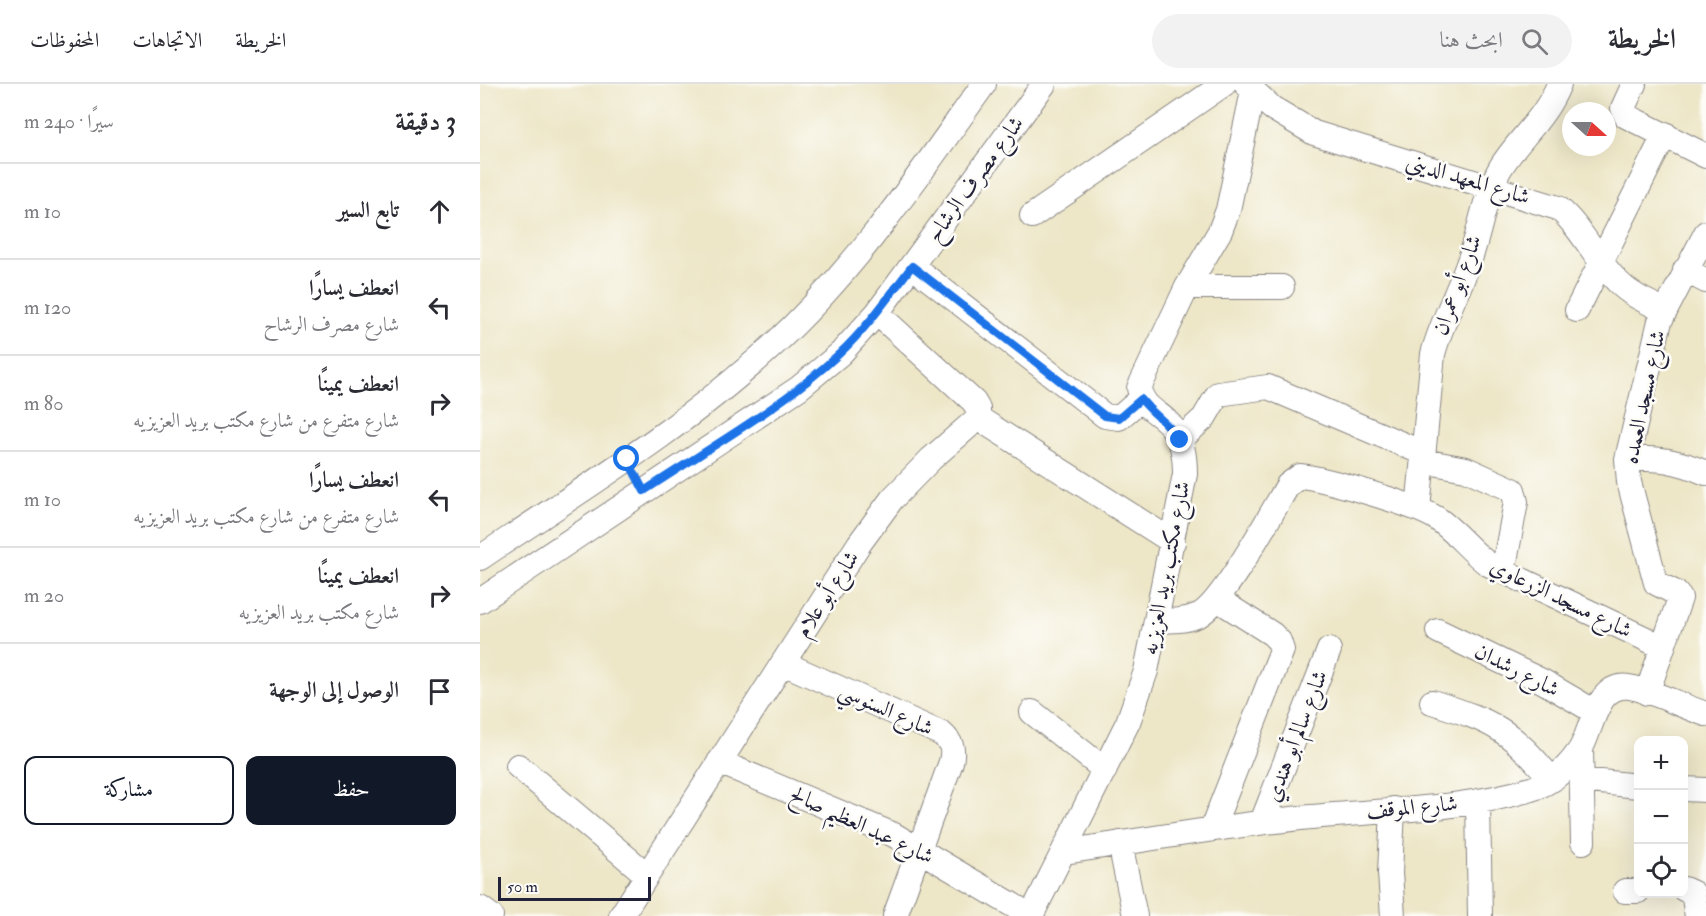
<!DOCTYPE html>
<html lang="ar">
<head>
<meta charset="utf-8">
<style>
  :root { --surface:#fff; --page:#f2f2f3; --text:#2b2b33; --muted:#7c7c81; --line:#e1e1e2; --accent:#111827 }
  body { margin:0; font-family:"IM FELL Double Pica",Amiri,serif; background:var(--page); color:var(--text); direction:rtl }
  .controls { position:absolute; right:18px; bottom:18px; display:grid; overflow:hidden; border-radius:12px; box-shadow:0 6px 24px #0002 }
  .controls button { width:54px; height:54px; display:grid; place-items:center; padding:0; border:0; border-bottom:2px solid var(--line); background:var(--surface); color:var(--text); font:30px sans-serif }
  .compass { position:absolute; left:1082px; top:18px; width:54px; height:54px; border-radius:50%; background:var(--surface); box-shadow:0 6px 24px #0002; rotate:111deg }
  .scale { position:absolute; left:18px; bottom:15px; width:153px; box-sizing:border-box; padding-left:6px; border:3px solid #22223b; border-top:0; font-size:16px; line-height:21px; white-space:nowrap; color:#22223b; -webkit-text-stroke:4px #fdfcf7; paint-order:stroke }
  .stop { position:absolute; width:18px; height:18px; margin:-14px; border:4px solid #1a73e8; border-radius:50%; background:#fff }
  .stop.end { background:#1a73e8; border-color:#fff; box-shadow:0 2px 6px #0008 }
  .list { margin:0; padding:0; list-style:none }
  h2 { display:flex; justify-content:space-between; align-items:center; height:78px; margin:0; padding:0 24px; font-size:26px }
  h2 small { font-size:20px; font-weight:400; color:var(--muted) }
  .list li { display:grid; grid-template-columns:39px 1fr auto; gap:18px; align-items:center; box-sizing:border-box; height:96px; padding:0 24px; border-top:2px solid var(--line) }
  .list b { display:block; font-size:22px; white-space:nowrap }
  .list p { margin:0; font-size:20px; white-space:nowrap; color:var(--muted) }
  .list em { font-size:20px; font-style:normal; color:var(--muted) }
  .actions { display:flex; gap:12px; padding:18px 24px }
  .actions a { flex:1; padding:14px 0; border:2px solid var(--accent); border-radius:12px; text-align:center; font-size:21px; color:var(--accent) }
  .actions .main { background:var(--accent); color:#fff }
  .icon { flex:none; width:33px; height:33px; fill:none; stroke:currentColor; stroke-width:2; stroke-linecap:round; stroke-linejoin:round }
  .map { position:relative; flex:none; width:1226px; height:832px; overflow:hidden; direction:ltr }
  header { display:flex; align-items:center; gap:36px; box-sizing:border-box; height:84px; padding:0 30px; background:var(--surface); border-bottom:2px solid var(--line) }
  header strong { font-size:28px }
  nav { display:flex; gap:33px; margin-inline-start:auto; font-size:21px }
  .search { width:420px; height:54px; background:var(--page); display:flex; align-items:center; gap:15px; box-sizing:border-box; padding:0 21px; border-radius:33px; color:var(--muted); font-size:22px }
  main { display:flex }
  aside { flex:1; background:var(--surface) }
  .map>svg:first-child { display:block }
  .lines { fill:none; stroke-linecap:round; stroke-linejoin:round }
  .street-casing { stroke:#888481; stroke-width:26 }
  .street { stroke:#fff; stroke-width:24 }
  .route { stroke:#1a73e8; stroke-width:8 }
  .labels { text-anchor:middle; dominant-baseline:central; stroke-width:5; stroke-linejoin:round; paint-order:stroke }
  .street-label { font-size:22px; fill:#22223b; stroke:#fdfcf7 }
</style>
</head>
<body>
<header>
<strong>الخريطة</strong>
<div class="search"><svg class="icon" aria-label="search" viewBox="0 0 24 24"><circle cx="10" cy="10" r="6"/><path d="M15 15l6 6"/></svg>ابحث هنا</div>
<nav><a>الخريطة</a><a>الاتجاهات</a><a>المحفوظات</a></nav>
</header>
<main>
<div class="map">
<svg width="1226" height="832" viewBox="0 0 1226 832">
  <rect width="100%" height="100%" fill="#fdfcf7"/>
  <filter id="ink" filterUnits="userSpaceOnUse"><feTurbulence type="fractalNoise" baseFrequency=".0167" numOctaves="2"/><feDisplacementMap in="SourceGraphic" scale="12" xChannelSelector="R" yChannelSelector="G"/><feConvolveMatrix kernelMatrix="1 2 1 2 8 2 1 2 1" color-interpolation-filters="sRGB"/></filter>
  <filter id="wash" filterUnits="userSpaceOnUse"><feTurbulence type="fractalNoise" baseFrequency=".008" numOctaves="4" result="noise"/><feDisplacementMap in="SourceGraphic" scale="24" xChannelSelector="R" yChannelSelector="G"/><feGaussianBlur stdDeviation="1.35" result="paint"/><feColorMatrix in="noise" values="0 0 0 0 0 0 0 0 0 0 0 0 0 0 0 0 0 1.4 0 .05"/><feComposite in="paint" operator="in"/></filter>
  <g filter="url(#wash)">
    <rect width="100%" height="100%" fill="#ede6c7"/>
  </g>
  <g filter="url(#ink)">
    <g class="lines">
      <g class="street-casing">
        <path id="street" d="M766 0 792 24 834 49 1078 124C1102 144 1115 175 1137 197 1150 211 1167 218 1184 226
          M1154 0 1143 24 1146 32 1226 72
          M552 132 744 0
          M432 182 625 332 639 334 661 315
          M1205 186 1226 197
          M707 203H802
          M1097 226 1185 50
          M498 334 693 458
          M700 356 724 334 738 310 788 303 943 369
          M1147 375C1179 374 1196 376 1226 389
          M943 377 986 385 1033 406 1036 418 1023 488
          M938 425 953 270C962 236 979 207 990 175 1001 144 1004 112 1021 83 1040 53 1065 35 1079 0
          M0 474C99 407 202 345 290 264 375 187 438 92 504 0
          M0 517 319 304 361 269 397 229 564 0
          M678 536C693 537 705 537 719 531 743 519 792 428 808 401L820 392C844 394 936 421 956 434 976 447 989 466 1008 480L1183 563
          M958 547 1064 598 1115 628
          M303 579 462 650C472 659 474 665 471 678L415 832
          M1167 609 1200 514 1196 509 1176 499 1149 398 1147 375 1180 237 1226 149
          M952 618C1014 638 1030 645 1072 696
          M552 628 625 686
          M1101 664 1103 758
          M239 678 414 751 551 832
          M38 682 167 791
          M1102 696 1158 702
          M1204 705 1226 706
          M998 717 1000 832
          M782 738 849 566
          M732 745 802 566 799 557 792 550 737 515
          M640 759 655 832
          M583 768C665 756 748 741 831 733 901 726 984 726 1051 705 1072 699 1088 684 1100 666 1112 647 1116 598 1149 603 1174 607 1201 622 1226 630
          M1204 805 1213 809 1217 832
          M1145 807H1158
          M0 824 11 832
          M141 832 379 460 412 415 451 375 498 334V325L494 318 397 229
          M551 832 648 638 666 587 705 390C705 373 703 357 692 343 680 327 663 326 659 304L707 203 740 147 748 126 773 7
          M913 832 910 789 913 725"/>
      </g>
      <use href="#street" class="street"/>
    </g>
  </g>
  <g class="lines" filter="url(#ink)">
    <path class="route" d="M147 375 164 407C230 363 301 324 359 270 387 244 409 212 432 182L625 332 639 334 661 315C673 331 689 339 700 356"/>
  </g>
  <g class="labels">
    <g class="street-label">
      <text transform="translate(495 95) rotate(-54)">شارع مصرف الرشاح</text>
      <text transform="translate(988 95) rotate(17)">شارع المعهد الديني</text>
      <text transform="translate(977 201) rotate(-70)">شارع أبو عمران</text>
      <text transform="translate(1164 313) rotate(-78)">شارع مسجد العمده</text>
      <text transform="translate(686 484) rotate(-79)">شارع مكتب بريد العزيزيه</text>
      <text transform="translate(347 510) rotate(-57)">شارع أبو علام</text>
      <text transform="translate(1081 514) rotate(26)">شارع مسجد الزرعاوي</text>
      <text transform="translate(1037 586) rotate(27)">شارع رشدان</text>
      <text transform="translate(406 625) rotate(24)">شارع السنوسي</text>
      <text transform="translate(816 652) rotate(-69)">شارع سالم أبو هندي</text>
      <text transform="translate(932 723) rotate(-5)">شارع الموقف</text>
      <text transform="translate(382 741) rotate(25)">شارع عبد العظيم صالح</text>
    </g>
  </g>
</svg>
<div class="controls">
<button>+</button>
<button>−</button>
<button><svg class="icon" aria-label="locate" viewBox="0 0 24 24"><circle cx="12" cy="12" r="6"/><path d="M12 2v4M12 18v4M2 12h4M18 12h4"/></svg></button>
</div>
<svg class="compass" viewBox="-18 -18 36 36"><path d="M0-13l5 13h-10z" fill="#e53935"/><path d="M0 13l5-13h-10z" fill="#7c7c81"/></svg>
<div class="scale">50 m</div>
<div class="stop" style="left:147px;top:375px"></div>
<div class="stop end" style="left:700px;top:356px"></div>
</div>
<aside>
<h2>3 دقيقة<small>سيرًا · 240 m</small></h2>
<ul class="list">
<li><svg class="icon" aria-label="ahead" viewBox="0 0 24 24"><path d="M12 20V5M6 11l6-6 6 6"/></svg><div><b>تابع السير</b></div><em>10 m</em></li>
<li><svg class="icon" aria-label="left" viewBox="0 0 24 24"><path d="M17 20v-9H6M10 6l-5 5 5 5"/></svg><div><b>انعطف يسارًا</b><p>شارع مصرف الرشاح</p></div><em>120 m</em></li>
<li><svg class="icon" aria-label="right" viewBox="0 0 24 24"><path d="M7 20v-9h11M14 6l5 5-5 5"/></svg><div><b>انعطف يمينًا</b><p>شارع متفرع من شارع مكتب بريد العزيزيه</p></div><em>80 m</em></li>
<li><svg class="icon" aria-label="left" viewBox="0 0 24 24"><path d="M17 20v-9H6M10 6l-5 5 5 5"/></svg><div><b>انعطف يسارًا</b><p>شارع متفرع من شارع مكتب بريد العزيزيه</p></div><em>10 m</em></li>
<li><svg class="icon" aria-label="right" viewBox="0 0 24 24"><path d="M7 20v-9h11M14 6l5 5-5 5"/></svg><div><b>انعطف يمينًا</b><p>شارع مكتب بريد العزيزيه</p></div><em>20 m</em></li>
<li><svg class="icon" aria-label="arrive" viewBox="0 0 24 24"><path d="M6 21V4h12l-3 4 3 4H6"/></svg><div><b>الوصول إلى الوجهة</b></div></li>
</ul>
<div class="actions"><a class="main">حفظ</a><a>مشاركة</a></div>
</aside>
</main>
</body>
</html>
